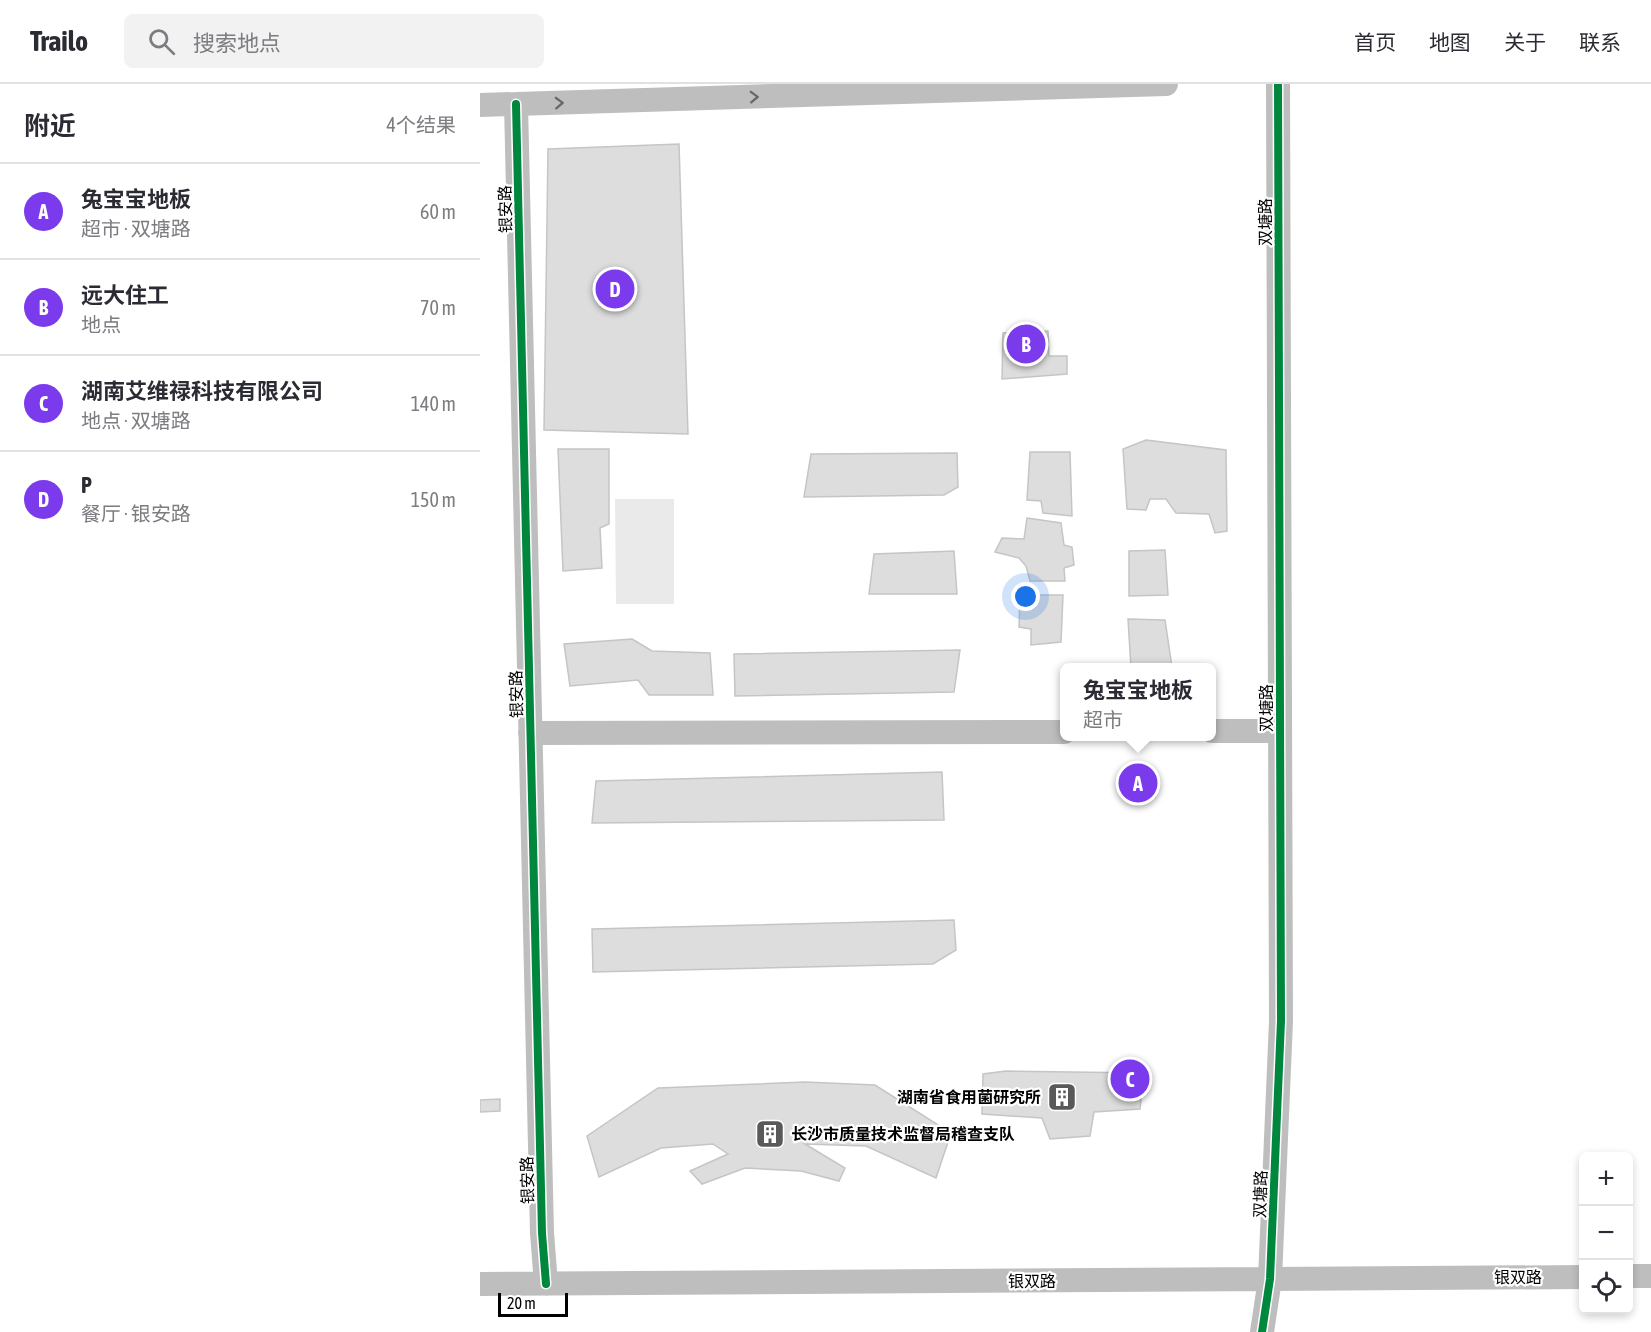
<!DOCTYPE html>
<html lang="zh">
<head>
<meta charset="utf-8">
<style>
  :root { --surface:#fff; --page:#f2f2f3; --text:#2b2b33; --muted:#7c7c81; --line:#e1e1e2; --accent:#7c3aed }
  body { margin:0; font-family:"Asap Condensed","Noto Sans SC",sans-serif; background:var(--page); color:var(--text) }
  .controls { position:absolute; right:18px; bottom:18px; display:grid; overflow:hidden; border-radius:9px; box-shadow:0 3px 9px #0003 }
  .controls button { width:54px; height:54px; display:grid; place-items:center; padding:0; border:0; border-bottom:2px solid var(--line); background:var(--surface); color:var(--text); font:30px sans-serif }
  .scale { position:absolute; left:18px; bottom:15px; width:70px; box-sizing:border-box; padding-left:6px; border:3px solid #000; border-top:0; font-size:16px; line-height:21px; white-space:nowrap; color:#000; -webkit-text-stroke:4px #fff; paint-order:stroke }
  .you { position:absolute; left:546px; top:513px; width:21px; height:21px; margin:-15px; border:4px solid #fff; border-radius:50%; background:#1a73e8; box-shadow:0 0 0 9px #1a73e833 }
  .badge { display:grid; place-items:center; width:39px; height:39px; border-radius:50%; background:var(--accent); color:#fff; font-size:20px; font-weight:700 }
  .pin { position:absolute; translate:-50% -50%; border:3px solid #fff; box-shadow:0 2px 6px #0006 }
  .popup { position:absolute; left:580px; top:579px; width:156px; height:78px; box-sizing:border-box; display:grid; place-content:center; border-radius:9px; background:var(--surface); filter:drop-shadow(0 2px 4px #0005); font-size:20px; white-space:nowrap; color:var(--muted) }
  .popup b { font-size:22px; color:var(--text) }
  .popup::after { content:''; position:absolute; left:50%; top:100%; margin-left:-12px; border:12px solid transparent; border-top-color:var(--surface) }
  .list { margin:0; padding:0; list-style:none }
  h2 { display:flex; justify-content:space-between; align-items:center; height:78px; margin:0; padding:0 24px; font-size:26px }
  h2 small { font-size:20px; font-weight:400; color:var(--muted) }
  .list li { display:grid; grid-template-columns:39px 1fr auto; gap:18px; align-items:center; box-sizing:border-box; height:96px; padding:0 24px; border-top:2px solid var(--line) }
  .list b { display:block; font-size:22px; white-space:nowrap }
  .list p { margin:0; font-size:20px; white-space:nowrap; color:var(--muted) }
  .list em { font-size:20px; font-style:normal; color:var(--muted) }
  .icon { flex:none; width:33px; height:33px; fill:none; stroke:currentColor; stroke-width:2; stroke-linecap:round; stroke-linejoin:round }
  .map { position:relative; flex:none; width:1171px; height:1248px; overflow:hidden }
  header { display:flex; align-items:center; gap:36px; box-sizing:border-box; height:84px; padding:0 30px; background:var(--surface); border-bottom:2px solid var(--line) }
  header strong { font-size:28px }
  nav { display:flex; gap:33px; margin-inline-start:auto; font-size:21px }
  .search { width:420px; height:54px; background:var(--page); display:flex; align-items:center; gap:15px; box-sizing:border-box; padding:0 21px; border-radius:9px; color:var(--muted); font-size:22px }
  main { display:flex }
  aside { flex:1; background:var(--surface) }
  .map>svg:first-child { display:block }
  .green { fill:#eaeaea }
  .building { fill:#ddd; stroke:#c5c5c5; stroke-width:1.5 }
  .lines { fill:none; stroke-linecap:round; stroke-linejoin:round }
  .minor { stroke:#bebebe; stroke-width:24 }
  .cycleway-casing { stroke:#fff; stroke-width:11 }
  .cycleway { stroke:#00873e; stroke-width:8 }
  .oneway { stroke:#686868 }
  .labels { text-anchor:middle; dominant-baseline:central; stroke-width:4.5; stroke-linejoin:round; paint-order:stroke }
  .street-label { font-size:16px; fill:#000; stroke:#fff }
  .poi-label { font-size:16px; font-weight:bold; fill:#000; stroke:#fff; text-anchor:end }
</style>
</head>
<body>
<header>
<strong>Trailo</strong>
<div class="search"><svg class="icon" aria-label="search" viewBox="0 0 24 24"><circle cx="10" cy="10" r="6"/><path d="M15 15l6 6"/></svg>搜索地点</div>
<nav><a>首页</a><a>地图</a><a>关于</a><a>联系</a></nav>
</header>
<main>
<aside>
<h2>附近<small>4个结果</small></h2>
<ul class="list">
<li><span class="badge">A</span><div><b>兔宝宝地板</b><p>超市 · 双塘路</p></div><em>60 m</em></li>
<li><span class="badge">B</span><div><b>远大住工</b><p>地点</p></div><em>70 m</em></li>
<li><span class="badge">C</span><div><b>湖南艾维禄科技有限公司</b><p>地点 · 双塘路</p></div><em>140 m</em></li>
<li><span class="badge">D</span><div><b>P</b><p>餐厅 · 银安路</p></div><em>150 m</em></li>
</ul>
</aside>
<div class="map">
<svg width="1171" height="1248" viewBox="0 0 1171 1248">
  <rect width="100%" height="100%" fill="#fff"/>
  <path class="green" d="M135 415H194V520H136Z"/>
  <path class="building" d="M199 60 208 350 64 346 68 65Z
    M568 247 569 272H587V290L522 295 523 249Z
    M666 356 746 366 747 447 735 449 729 430 696 429 686 415H670L666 426 647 425 643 365Z
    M78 365H129V440L120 444 122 484 83 487Z
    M550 368H590L592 432 563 429 561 417 547 416Z
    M477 369 478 403 464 411 324 413 331 370Z
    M547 434 581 439 584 461 592 463 594 481 584 484 585 497H550L546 482 539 474 515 468 522 454 544 455Z
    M685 466 688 511 649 512V467Z
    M474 467 477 510H389L394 470Z
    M540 511H583L581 558 551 561V545L539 543Z
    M648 535 685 536 692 583 651 584Z
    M152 555 172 567 230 569 233 611H169L158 596 90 602 84 560Z
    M480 566 474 608 255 612 254 570Z
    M462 688 464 736 112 739 116 697Z
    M641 688H675V713L641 710Z
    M474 836 476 866 453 880 113 888 112 845Z
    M526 987 664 989 660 1025 614 1028 610 1052 570 1055 562 1034 502 1030 503 990Z
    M634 988 664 989 663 1001H638Z
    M325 998 395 1001 471 1049 456 1094 386 1062 325 1060 365 1084 359 1097 321 1087 265 1084 222 1100 210 1087 248 1070 233 1060 181 1064 119 1093 107 1052 178 1004Z
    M20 1015V1027L0 1028V1016Z"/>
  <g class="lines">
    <path class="minor" d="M36 20 62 1149 66 1200
      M0 21 686 0
      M732 647H800
      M50 649 584 648
      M1148 1192H1171
      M0 1200 1104 1193
      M782 1248 790 1195 801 937 798 0"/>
    <g class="cycleway-casing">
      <path id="cycleway" d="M36 20 62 1149 66 1200
        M782 1248 790 1195 801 937 798 0"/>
    </g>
    <use href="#cycleway" class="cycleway"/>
  </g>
  <defs><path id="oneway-chevron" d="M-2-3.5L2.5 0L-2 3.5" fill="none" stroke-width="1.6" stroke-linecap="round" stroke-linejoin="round" transform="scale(1.5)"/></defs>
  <g class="oneway">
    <use href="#oneway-chevron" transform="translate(274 13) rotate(-2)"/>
    <use href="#oneway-chevron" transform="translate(79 19) rotate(-2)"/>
  </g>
  <defs>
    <g id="building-square" transform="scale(1.5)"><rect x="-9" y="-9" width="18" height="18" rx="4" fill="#595959" stroke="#fff"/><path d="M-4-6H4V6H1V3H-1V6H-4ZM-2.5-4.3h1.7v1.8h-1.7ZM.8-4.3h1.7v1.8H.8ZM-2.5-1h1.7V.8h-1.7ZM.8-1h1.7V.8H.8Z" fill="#fff"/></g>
  </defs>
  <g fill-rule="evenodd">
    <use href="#building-square" x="582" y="1013"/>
    <use href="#building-square" x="290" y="1050"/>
  </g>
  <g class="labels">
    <g class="street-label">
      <text transform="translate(25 125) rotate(-91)">银安路</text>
      <text transform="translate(785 138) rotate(-90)">双塘路</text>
      <text transform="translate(36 610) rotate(-91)">银安路</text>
      <text transform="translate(786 624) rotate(-90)">双塘路</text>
      <text transform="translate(47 1096) rotate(-91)">银安路</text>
      <text transform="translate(780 1110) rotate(-88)">双塘路</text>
      <text x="1038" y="1193">银双路</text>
      <text x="552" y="1197">银双路</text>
    </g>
    <g class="poi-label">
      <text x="561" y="1013">湖南省食用菌研究所</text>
      <text x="311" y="1050" text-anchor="start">长沙市质量技术监督局稽查支队</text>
    </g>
  </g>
</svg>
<div class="controls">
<button>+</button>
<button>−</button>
<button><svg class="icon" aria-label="locate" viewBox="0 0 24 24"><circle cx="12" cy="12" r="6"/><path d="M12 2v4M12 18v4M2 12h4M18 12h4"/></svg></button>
</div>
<div class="scale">20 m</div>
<div class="you"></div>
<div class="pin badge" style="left:658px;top:699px">A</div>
<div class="popup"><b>兔宝宝地板</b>超市</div>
<div class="pin badge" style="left:546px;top:260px">B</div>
<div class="pin badge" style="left:650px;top:995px">C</div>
<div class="pin badge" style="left:135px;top:205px">D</div>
</div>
</main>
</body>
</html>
